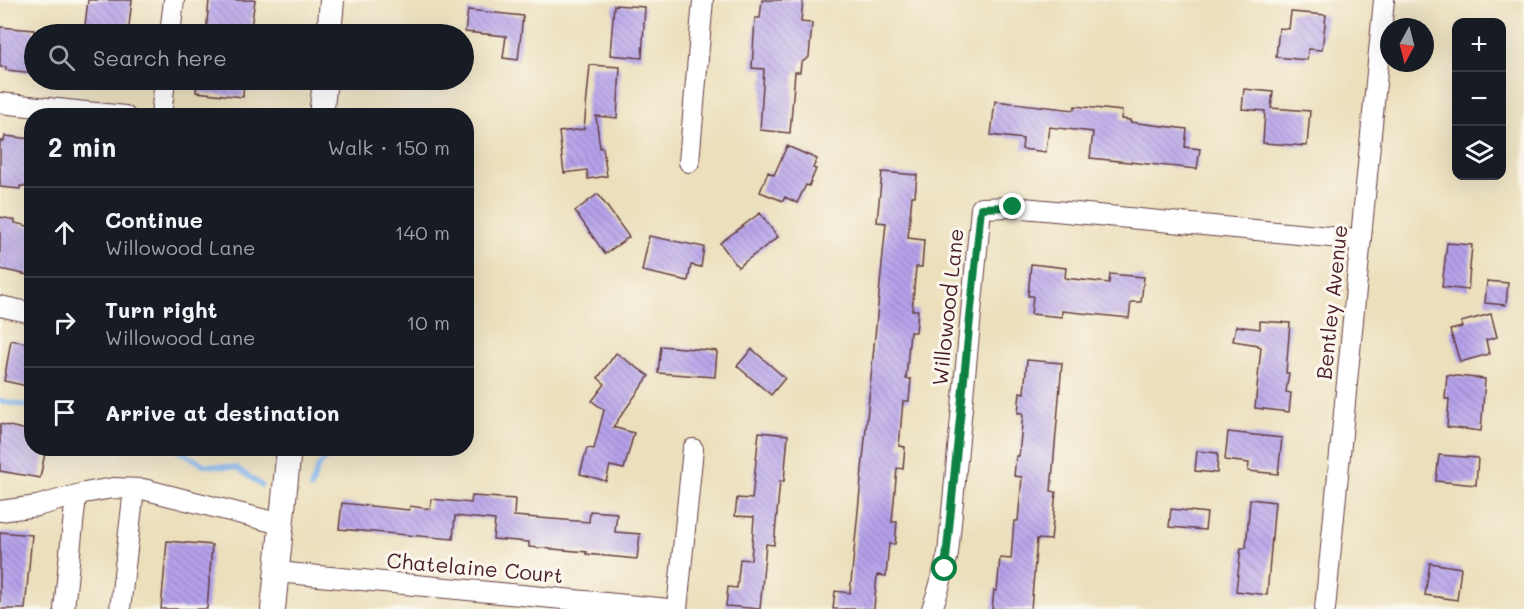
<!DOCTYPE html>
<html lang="en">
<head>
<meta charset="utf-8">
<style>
  :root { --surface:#171b24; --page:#20242c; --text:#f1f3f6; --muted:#9ea1a6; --line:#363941 }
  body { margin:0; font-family:Mali,sans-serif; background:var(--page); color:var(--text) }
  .controls { position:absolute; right:18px; top:18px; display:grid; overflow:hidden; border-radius:12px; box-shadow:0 6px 24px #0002 }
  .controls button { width:54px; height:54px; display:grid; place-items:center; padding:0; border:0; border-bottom:2px solid var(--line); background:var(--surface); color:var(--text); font:30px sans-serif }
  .compass { position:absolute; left:1380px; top:18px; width:54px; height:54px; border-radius:50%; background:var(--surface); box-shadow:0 6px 24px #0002; rotate:187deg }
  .stop { position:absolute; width:18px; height:18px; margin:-14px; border:4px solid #0b8043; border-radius:50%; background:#fff }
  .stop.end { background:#0b8043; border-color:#fff; box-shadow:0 2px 6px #0008 }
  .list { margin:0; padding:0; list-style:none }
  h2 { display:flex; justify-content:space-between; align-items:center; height:78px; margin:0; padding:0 24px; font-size:26px }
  h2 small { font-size:20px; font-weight:400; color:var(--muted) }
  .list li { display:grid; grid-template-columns:39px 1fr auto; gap:18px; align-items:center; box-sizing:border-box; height:90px; padding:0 24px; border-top:2px solid var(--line) }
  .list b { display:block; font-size:22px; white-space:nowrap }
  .list p { margin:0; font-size:20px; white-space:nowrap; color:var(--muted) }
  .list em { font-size:20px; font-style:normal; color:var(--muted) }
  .icon { flex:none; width:33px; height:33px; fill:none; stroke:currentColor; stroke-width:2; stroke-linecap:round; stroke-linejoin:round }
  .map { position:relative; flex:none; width:1524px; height:609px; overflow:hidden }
  .search { position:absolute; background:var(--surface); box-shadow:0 6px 24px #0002; left:24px; top:24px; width:450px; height:66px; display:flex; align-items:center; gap:15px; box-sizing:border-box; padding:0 21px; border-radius:33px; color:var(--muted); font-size:22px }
  .panel { position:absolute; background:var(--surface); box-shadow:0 6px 24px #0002; left:24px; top:108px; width:450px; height:348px; border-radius:24px }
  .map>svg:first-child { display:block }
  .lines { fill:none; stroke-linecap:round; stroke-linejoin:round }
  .stream { stroke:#84b7f1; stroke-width:5 }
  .building { fill:url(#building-back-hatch) }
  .minor-casing { stroke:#623c41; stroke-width:22 }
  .tertiary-casing { stroke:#623c41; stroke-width:26 }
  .minor { stroke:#fff; stroke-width:20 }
  .tertiary { stroke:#fff; stroke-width:24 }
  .route { stroke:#0b8043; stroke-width:8 }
  .labels { text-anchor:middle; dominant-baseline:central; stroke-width:6; stroke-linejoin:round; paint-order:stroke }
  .street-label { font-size:21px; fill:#4a1f2b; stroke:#fbf7ec }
</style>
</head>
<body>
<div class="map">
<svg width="1524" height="609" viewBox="0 0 1524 609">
  <defs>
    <pattern id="building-back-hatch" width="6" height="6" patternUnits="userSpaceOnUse" patternTransform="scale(1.5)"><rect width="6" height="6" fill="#b5a2eb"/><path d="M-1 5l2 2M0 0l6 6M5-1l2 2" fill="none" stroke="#9583bf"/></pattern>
  </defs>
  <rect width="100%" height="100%" fill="#fbf7ec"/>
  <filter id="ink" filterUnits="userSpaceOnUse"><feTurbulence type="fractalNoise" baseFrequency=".0167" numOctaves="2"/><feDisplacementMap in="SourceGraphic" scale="12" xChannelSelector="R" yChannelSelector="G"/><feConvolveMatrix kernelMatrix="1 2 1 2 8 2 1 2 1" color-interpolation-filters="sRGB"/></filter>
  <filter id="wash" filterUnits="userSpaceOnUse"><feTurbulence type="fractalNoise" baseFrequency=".008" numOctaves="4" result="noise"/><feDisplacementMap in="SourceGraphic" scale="24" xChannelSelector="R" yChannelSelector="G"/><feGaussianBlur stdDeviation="1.35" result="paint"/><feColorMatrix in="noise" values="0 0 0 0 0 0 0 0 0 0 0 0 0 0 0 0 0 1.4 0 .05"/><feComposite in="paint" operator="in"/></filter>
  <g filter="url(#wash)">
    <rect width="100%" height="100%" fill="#ebdfbc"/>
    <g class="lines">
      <path class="stream" d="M0 401 32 407
        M174 448 205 465 237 468 261 485
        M311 488 318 467 327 457"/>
    </g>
    <g id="blocks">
      <path class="building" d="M88 0H132L128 34H84Z
        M209 0H255L250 34H206Z
        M762 0H803L801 22 812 23 809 57 801 63 800 72H795L790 133 760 130 764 69 752 68 755 18H760Z
        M614 5 645 7 642 58 610 55Z
        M468 10 523 16 518 60 503 58 506 36 465 32Z
        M1291 12 1326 15 1322 50 1308 49 1307 60 1276 57 1279 28 1289 29Z
        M0 27 34 30V73L6 70V67H0Z
        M590 65 620 67 617 118 596 116 600 148H603L607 176 588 179 587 170 564 173 559 132 584 129Z
        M197 80H244L243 97 196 92Z
        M1244 89 1273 92 1271 108 1310 111 1307 146 1263 143 1265 111 1242 109Z
        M995 101 1074 110 1075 106 1122 111 1121 119 1130 120V122L1187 129 1185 147 1200 149 1197 169 1090 158 1093 132 1049 127 1046 152 1022 149 1023 139 991 135Z
        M5 136 32 139V187L20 186V189L0 187V141H4Z
        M787 146 817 159 813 168 816 169 809 186 806 185 797 203 785 197 783 201 760 192 768 172 774 175Z
        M882 172 917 175 915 196H912L908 238 924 240 922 267H916L912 310H918L916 332H910L906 379H911L909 401H903L899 446 905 447 903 469 897 468 892 522H897L895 544H889L886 576 877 575 874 609H833L835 591 850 593 886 223 877 222Z
        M598 194 629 237 605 254 575 211Z
        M760 213 778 237 738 267 720 243Z
        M0 217 15 220V223L32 227V258L28 275 0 269Z
        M649 236 704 247 701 267 691 265 688 281 642 271Z
        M1447 243 1472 245 1468 290 1442 287Z
        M1031 264 1066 268 1065 278 1109 283 1110 274 1144 277 1141 302H1131L1129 318 1062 311V317L1031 314 1033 296H1028Z
        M1487 281 1508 283 1506 305 1485 303Z
        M1491 314 1497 337 1486 340 1489 354 1460 362 1450 330 1462 327 1461 322Z
        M1260 321 1290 323 1286 373H1289L1286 392 1291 393 1289 412 1255 408 1261 347 1258 346V345L1233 341 1236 326 1260 329Z
        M11 340 32 344V387L4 381Z
        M661 346 717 351 715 377 658 373Z
        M752 349 785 378 771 395 737 366Z
        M616 353 649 376 613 427 634 433 624 469 610 466 606 481 580 474 587 448 594 449 604 410 592 401 605 384 598 378Z
        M1027 360 1062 363 1051 491 1056 492 1051 540 1037 539 1031 609H992L994 590 997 591 1000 558 1011 559 1014 521H1018L1022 477 1014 476 1016 456H1019L1023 413H1018L1020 392 1024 393Z
        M1447 375 1485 379 1481 431 1447 427 1449 399H1445Z
        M0 424 32 431V448H46L40 478 0 471Z
        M759 432 788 435 784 481H780L774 545 766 544 760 609 726 606 728 587 737 588 740 559 751 560 754 517 735 516 737 498 752 499Z
        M1228 432 1282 438 1278 474 1248 471 1249 463 1225 460Z
        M1197 451 1218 453 1217 473 1195 471Z
        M1439 455 1478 458 1476 485 1436 481Z
        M472 496 515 499 514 516 589 522 590 511 617 513 615 532 640 534 637 559 586 554 587 552 529 547V542L493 539 495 520 455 516 453 539 339 529 342 503 409 510 410 506 430 509 431 499 471 503Z
        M1250 499 1275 502 1267 595 1236 591 1241 548H1246Z
        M1171 509 1207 513 1205 530 1169 527Z
        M0 532 32 535 25 609H0Z
        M167 541 212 545 207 609H161Z
        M1430 563 1461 568 1457 600 1425 595Z"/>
    </g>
  </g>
  <g filter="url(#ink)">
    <use href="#blocks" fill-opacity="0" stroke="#623c41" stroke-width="1.5"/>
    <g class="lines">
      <g class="minor-casing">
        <path id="minor" d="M170 34 174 0
          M0 103 125 116
          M161 116 165 80
          M689 162 703 0
          M0 306 32 313
          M0 511 37 506 84 493 113 488 143 489 281 524
          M277 572 669 609
          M64 609 76 496
          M120 609 134 489
          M677 609 693 449
          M932 609 939 588 948 554 981 208 1013 207 1361 240
          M1325 609 1384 0"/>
      </g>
      <g class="tertiary-casing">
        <path id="tertiary" d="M329 34 332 0
          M321 116 325 80
          M273 609 289 448"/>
      </g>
      <use href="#minor" class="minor"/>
      <use href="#tertiary" class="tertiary"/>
    </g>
  </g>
  <g class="lines" filter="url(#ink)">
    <path class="route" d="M945 569 981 208 1013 207"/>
  </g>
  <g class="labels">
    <g class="street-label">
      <text transform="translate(1331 302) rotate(-84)">Bentley Avenue</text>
      <text transform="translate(947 307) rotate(-84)">Willowood Lane</text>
      <text transform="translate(475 567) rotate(5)">Chatelaine Court</text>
    </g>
  </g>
</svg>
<div class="controls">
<button>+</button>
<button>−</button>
<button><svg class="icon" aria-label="layers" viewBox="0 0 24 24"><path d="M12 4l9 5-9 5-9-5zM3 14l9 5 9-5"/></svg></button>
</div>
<svg class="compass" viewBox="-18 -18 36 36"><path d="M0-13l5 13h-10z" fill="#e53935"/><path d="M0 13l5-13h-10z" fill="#9ea1a6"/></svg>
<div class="stop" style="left:945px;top:569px"></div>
<div class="stop end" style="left:1013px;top:207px"></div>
<div class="search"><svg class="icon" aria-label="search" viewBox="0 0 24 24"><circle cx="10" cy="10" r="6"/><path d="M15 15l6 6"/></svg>Search here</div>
<section class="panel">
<h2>2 min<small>Walk · 150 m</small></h2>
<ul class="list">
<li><svg class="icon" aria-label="ahead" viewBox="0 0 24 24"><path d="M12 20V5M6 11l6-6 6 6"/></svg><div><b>Continue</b><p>Willowood Lane</p></div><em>140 m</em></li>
<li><svg class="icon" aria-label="right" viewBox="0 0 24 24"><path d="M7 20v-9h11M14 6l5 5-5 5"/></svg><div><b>Turn right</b><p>Willowood Lane</p></div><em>10 m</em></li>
<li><svg class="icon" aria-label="arrive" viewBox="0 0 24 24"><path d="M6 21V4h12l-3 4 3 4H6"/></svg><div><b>Arrive at destination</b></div></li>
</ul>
</section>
</div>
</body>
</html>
